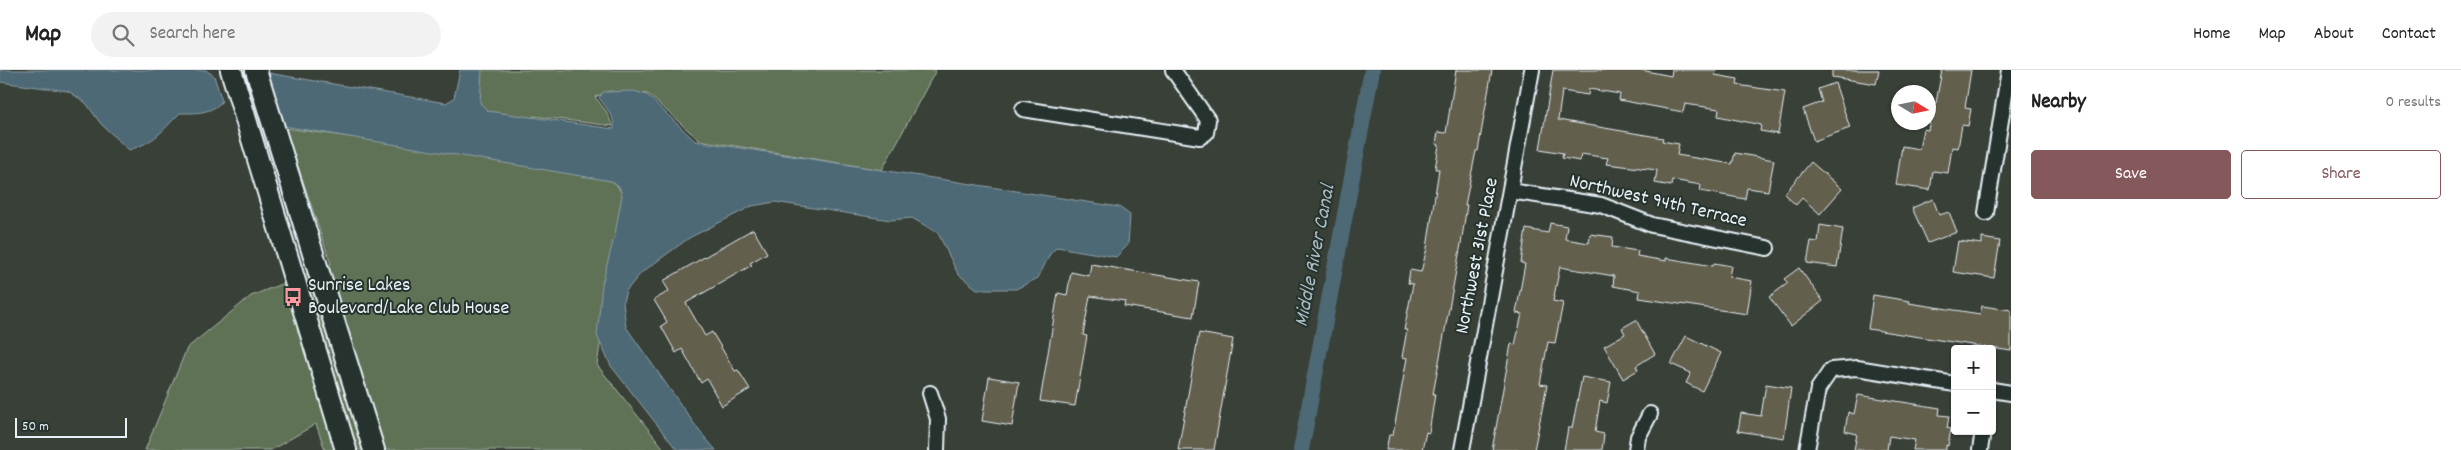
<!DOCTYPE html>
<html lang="en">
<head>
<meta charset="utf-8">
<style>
  :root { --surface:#fff; --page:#f2f2f2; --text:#222; --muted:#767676; --line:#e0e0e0; --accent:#85585c }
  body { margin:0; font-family:Dekko,sans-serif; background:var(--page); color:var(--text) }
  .controls { position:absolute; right:15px; bottom:15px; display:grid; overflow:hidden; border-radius:5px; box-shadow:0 1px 4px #0004 }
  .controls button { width:45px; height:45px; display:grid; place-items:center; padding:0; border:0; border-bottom:1px solid var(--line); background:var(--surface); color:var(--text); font:25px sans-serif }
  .compass { position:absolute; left:1891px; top:15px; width:45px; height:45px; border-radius:50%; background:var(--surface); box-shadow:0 1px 4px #0004; rotate:100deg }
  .scale { position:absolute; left:15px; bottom:12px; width:112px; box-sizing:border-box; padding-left:5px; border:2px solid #e8f1f8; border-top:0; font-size:14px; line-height:18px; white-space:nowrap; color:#e8f1f8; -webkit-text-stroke:4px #26332d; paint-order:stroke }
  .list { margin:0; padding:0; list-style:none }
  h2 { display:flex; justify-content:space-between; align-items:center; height:65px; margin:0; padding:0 20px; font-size:21px }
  h2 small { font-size:16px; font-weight:400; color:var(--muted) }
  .actions { display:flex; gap:10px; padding:15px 20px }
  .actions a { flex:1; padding:11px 0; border:1px solid var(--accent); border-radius:5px; text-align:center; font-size:18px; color:var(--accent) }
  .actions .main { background:var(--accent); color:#fff }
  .icon { flex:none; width:28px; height:28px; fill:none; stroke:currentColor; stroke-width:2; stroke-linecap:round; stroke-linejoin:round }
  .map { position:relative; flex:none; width:2011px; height:380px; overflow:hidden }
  header { display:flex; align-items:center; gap:30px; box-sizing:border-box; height:70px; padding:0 25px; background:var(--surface); border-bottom:1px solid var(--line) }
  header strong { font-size:24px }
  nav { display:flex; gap:28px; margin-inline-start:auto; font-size:18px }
  .search { width:350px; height:45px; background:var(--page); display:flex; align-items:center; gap:12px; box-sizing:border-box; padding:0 18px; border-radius:28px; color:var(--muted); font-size:19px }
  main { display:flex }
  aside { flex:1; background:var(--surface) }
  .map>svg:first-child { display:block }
  .green { fill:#5f7255; stroke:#a4b2a6 }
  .water { fill:#4e6974; stroke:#8c9fa9 }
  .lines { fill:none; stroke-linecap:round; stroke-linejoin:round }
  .canal { stroke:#4e6974; stroke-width:16 }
  .building { fill:#645f4d; stroke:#e8f1f8 }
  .street-casing { stroke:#e8f1f8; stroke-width:18 }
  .secondary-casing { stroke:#e8f1f8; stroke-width:24 }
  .street { stroke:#26332d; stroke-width:14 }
  .secondary { stroke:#26332d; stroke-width:20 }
  .labels { text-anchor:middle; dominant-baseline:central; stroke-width:4; stroke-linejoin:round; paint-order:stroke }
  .street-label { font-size:20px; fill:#e8f1f8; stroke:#26332d }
  .poi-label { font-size:20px; fill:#e8f1f8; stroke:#26332d; text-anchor:start }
  .water-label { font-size:21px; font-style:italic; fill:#aabbc3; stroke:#26332d }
</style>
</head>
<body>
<header>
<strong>Map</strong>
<div class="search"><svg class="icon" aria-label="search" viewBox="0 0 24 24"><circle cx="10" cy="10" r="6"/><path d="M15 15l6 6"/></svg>Search here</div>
<nav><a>Home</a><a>Map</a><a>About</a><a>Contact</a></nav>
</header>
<main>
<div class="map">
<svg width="2011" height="380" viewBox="0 0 2011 380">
  <rect width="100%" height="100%" fill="#394037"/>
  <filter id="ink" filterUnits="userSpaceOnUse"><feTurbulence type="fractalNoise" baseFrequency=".02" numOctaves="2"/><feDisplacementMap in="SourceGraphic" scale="10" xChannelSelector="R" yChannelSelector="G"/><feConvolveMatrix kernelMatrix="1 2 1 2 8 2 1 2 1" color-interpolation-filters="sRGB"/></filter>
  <g filter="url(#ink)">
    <path class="green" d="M479 0H936L882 100 699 70 648 24 609 21 595 27 606 41 613 56 533 46 524 95 614 111 623 125 597 295 665 380H325L316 354 271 380H145L187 278 251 226 331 194 285 58 513 89 474 41Z"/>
    <path class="water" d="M0 0H206L214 6 222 31C211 44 196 43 180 43 162 61 155 72 129 80L101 54 86 33 68 21 0 12Z
      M460 0H482L480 33 488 41 614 59C616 48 605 36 599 28L603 22 634 21 647 25 695 71 1119 137 1130 145 1128 175 1116 187 1057 177 1050 184 1038 208 1016 219H977L958 204 938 163 912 148 890 150 775 132 752 136 689 168 641 203 626 221 623 232 626 257 700 362 716 380H677L611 296 597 266 602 214 615 164 622 125 619 116 611 111 284 56 268 3 446 33 454 28Z"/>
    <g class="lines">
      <path class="canal" d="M1301 380 1372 0"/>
    </g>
    <path class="building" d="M1456 0H1492L1478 81H1476L1465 135H1467L1461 174 1433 324H1435L1429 363 1426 362 1422 380H1386L1389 365H1393L1407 288 1402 287 1407 260H1404L1413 214 1408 213 1410 200 1421 202 1427 178 1439 99H1435L1439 75 1436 74 1438 62 1446 63Z
      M1553 0H1641L1671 6 1672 0H1716L1715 5 1738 9 1737 15 1785 22 1778 64 1760 61 1761 55 1718 46 1719 39 1685 34 1683 42 1619 30 1620 24 1589 19 1588 25 1562 21 1558 50 1663 68 1662 71 1679 74 1677 85 1732 94 1735 83 1774 90 1768 121 1747 118 1745 129 1700 121 1701 115 1672 110 1671 116 1655 113 1657 100 1606 94 1608 88 1581 84 1580 91 1562 88 1563 83 1540 79Z
      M1832 0H1879L1876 14 1832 7Z
      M1942 0H1971L1965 38 1971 39 1968 56 1962 55 1958 78 1952 77 1948 103 1933 101 1930 120 1896 115 1902 76 1919 79 1923 59 1928 60 1934 32 1936 33Z
      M1835 13 1850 58 1814 71 1803 39 1822 32 1818 19Z
      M1811 92 1842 119 1820 144 1802 128 1796 135 1784 124Z
      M1933 129 1939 145 1949 142 1957 162 1928 173 1912 138Z
      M1550 153 1567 156 1565 169 1589 173 1590 164 1613 167 1612 177 1638 181 1637 186 1666 191V188L1713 196 1714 193 1731 196 1729 207 1752 211 1747 244 1639 228 1640 221 1613 216 1614 206 1560 197 1553 231 1563 233 1555 273 1548 272 1540 314 1547 315 1534 380H1492L1511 274 1515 275 1522 244 1516 243 1525 194 1521 193 1526 159 1548 163Z
      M1820 155 1843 159 1837 197 1807 193 1811 171 1818 172Z
      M753 159 767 183 750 193 752 195 686 233 705 266 712 262 735 301 738 300 750 319 722 336 707 309 701 313 682 279 676 283 661 256 667 252 654 230 669 221 663 211Z
      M1982 168 2000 171 1994 208 1953 202 1958 171 1982 174Z
      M1091 194 1199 212 1193 247 1124 236 1125 231 1090 226 1083 265 1087 266 1075 336 1040 331 1058 223 1067 225 1071 202 1089 206Z
      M1799 198 1823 231 1791 256 1769 227 1788 213 1784 209Z
      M1873 225 1910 231 1909 233 1980 244 1982 236 2011 240V281L1868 259Z
      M1636 250 1655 284 1636 296 1638 300 1623 309 1604 276 1625 264 1622 258Z
      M1199 263 1233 269 1214 380H1178Z
      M1686 266 1721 283 1702 321 1686 313 1691 303 1671 294Z
      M989 307 1019 312 1012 356 982 351Z
      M1582 307 1611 312 1607 333 1600 331 1595 362 1604 364 1602 380H1564L1568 358H1572Z
      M1766 314 1791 318 1784 368 1738 361 1741 343 1761 346Z
      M1858 325 1940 338 1939 345 1949 346 1947 358 1951 359 1948 376 1946 375V380H1913L1915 370 1889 366 1887 380H1854L1857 364 1845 361 1848 342 1854 344Z"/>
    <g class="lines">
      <g class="street-casing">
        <path id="street" d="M1023 39 1200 67 1206 63 1208 50 1173 0
          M1510 121 1601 135 1652 155 1767 178
          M1986 143 2009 0
          M1992 320 2011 323
          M930 323 938 349 937 380
          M1462 380 1532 0
          M1636 380 1638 367 1650 344
          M1807 380 1818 319 1831 300 1857 298 1955 314
          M1980 380 1983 361"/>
      </g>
      <g class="secondary-casing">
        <path id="secondary" d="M231 0 346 380
          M256 0 374 380"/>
      </g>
      <use href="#street" class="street"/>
      <use href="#secondary" class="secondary"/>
    </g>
  </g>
  <defs>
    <g id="bus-bare" transform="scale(1.5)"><path d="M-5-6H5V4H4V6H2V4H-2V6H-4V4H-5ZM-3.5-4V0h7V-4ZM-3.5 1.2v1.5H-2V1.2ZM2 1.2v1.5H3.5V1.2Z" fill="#ff9aa2" stroke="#26332d" stroke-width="2.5" paint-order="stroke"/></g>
  </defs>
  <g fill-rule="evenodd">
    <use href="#bus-bare" x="293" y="227"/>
  </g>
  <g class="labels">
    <g class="street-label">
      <text transform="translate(1658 132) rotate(13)">Northwest 94th Terrace</text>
      <text transform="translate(1478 186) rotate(-79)">Northwest 31st Place</text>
    </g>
    <g class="poi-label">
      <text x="308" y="216">Sunrise Lakes<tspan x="308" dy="23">Boulevard/Lake Club House</tspan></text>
    </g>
    <g class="water-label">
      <text transform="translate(1316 186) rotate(-79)">Middle River Canal</text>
    </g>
  </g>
</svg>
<div class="controls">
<button>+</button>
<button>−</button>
</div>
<svg class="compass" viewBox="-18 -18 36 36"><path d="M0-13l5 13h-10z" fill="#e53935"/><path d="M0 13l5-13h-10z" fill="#767676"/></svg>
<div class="scale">50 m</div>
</div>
<aside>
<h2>Nearby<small>0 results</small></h2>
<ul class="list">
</ul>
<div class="actions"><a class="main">Save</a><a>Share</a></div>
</aside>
</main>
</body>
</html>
